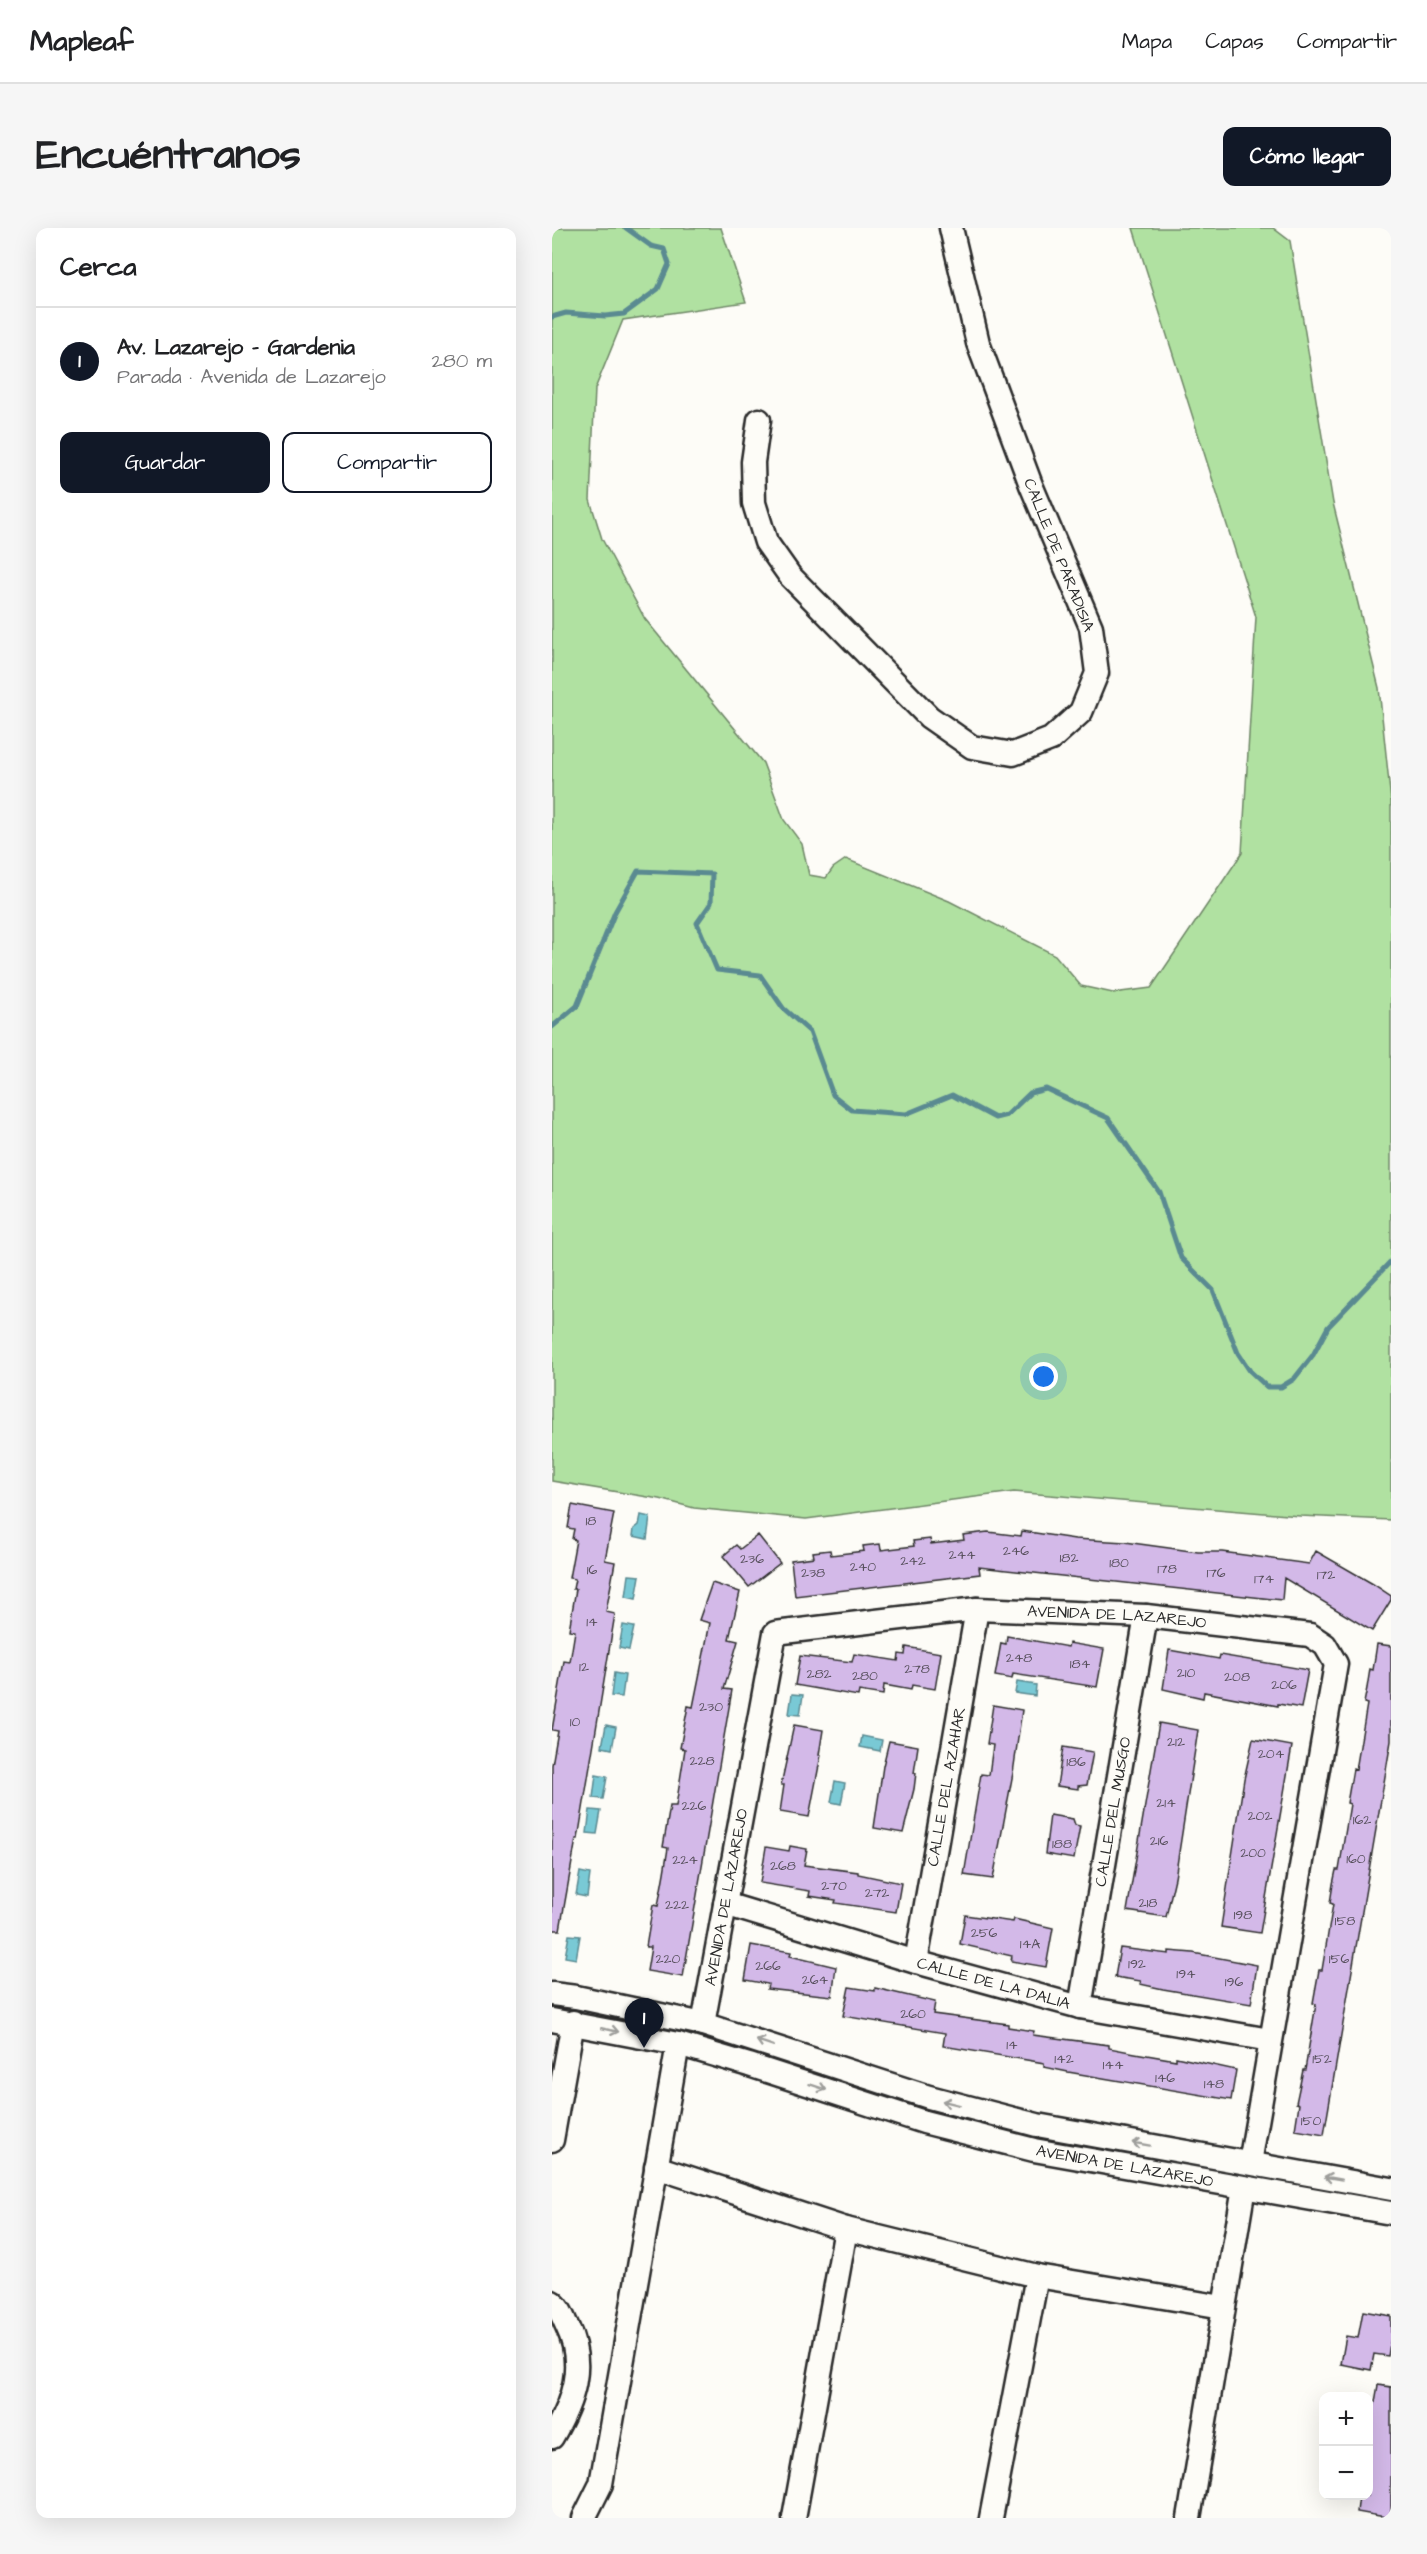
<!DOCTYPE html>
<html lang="es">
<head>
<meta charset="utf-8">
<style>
  :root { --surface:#fff; --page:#f6f6f6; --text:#202124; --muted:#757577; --line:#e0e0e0; --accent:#111827 }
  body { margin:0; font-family:"Architects Daughter",sans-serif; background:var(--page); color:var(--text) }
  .controls { position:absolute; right:18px; bottom:18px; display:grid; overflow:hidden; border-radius:12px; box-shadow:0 6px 24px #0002 }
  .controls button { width:54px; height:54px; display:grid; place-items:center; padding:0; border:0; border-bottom:2px solid var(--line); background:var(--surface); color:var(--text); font:30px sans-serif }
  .you { position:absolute; left:492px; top:1149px; width:21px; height:21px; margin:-15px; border:4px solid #fff; border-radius:50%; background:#1a73e8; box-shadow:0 0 0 9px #1a73e833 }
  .badge { display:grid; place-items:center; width:39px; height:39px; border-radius:50%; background:var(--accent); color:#fff; font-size:20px; font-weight:700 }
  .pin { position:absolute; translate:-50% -50px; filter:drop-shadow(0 2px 3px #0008) }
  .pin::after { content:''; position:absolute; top:32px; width:21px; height:18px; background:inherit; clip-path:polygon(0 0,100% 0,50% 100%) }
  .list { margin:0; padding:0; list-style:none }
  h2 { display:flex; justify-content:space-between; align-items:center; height:78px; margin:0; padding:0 24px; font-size:26px }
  h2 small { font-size:20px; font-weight:400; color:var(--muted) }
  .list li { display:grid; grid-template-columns:39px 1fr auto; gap:18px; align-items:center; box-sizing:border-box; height:108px; padding:0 24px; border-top:2px solid var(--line) }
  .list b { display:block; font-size:22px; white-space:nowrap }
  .list p { margin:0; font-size:20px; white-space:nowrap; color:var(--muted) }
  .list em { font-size:20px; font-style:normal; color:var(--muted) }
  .actions { display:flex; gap:12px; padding:18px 24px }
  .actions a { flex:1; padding:14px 0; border:2px solid var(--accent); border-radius:12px; text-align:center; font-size:21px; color:var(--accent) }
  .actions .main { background:var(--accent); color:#fff }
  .map { position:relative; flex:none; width:839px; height:2290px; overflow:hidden; border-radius:12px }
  header { display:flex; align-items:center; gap:36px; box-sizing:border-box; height:84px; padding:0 30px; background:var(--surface); border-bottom:2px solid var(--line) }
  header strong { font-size:28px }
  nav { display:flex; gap:33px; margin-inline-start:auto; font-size:21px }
  .intro { display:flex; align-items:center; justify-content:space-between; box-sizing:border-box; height:144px; padding:0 36px }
  h1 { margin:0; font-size:42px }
  .button { padding:15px 27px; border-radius:12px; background:var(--accent); color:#fff; font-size:21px; font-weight:700 }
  main { display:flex; gap:36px; padding:0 36px }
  aside { flex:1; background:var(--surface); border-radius:12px; box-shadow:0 6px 24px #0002 }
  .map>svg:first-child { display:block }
  .green { fill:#b0e1a1; stroke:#6e8666; stroke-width:1.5 }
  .water { fill:#79c9d5; stroke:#5a8a91; stroke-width:1.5 }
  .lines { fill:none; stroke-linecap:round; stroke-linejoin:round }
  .stream { stroke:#5a8a91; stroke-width:5 }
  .building { fill:#d3b9e8; stroke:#2b2b2b; stroke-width:1.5 }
  .minor-casing { stroke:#2b2b2b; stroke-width:27 }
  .minor { stroke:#fdfcf7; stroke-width:22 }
  .oneway { stroke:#9e9e9b }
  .labels { text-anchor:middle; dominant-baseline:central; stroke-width:4.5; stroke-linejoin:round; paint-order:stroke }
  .number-label { font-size:14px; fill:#554e5a }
  .street-label { font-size:16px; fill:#2b2b2b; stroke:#fdfcf7 }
</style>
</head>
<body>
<header>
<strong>Mapleaf</strong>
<nav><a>Mapa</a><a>Capas</a><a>Compartir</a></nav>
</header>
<div class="intro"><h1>Encuéntranos</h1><a class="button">Cómo llegar</a></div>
<main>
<aside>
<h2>Cerca<small></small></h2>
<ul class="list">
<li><span class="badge">1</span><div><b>Av. Lazarejo - Gardenia</b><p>Parada · Avenida de Lazarejo</p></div><em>280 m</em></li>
</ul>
<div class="actions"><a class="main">Guardar</a><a>Compartir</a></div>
</aside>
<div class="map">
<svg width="839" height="2290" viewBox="0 0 839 2290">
  <rect width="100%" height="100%" fill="#fdfcf7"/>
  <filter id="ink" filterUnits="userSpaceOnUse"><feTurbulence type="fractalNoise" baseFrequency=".0167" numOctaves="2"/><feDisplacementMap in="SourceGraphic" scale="12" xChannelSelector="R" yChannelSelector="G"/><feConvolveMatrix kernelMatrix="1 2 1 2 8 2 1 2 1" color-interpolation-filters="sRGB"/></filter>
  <g filter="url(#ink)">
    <path class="green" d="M0 0H169L194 74 71 92 43 161 38 272 50 311 93 391 211 535 232 592 250 616 257 647 274 650 281 640 294 631 397 673 503 727 529 758 561 765 599 760 690 625 704 389 581 0H721L738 13 781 275 827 460 839 574V1292L748 1288 462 1264 254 1291 142 1280 108 1271 0 1253Z"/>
    <path class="water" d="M89 1287 98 1289 95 1311 81 1308 82 1301 87 1297Z
      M77 1347 88 1348 84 1371 74 1369Z
      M71 1397 82 1399 77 1422 67 1420Z
      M62 1445 73 1447 70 1469 59 1468Z
      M465 1454 484 1457 483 1468 463 1465Z
      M240 1466 251 1467 248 1487 237 1486Z
      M54 1497 64 1499 60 1521 50 1519Z
      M310 1508 330 1512 328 1523 308 1519Z
      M44 1547 55 1549 51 1571 41 1570Z
      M283 1553 293 1555 289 1576 279 1574Z
      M38 1582 49 1583 45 1606 35 1605Z
      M28 1644 38 1646 35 1669 24 1667Z
      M17 1707 28 1708 24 1731 13 1729Z"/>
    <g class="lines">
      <path class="stream" d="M0 89 14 85 53 88 72 86 106 61 117 36 112 21 99 18 74 0
        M0 799 25 778 63 684 86 643 160 646 159 675 145 695 165 742 208 747 231 780 258 804 281 867 300 882 354 886 400 867 443 890 455 887 478 865 494 861 556 890 607 964 629 1030 661 1062 686 1125 698 1143 715 1159H729L742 1151 761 1127 776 1099 839 1033"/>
    </g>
    <path class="building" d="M20 1277 62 1285 53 1332 63 1334 54 1384 63 1386 26 1611H24L8 1702H0V1537L6 1503 0 1502 12 1433 18 1434 23 1403 17 1402 24 1361H21L23 1351 17 1350 24 1312 20 1311 22 1301 16 1300Z
      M470 1303 523 1311 573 1314 646 1324H670L757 1336 764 1323 821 1356 839 1368V1372L820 1403 732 1350 730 1372 427 1339 428 1346 243 1368 239 1332 262 1329 261 1324 278 1322 279 1327 312 1323 311 1318 328 1316 329 1322 362 1318 361 1313 378 1311 379 1316 412 1312 411 1307 436 1304 469 1308Z
      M206 1307 228 1335 197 1359 171 1328 184 1317 188 1321Z
      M160 1355 188 1364 177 1411 186 1413 172 1461 180 1462 131 1749 95 1743 99 1719H94L101 1677 106 1678 112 1645 116 1620 111 1619 118 1578H124L133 1521 128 1520 136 1478 141 1479 158 1395 147 1392Z
      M455 1408 516 1419 517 1415 552 1421 545 1459 461 1446 460 1451 443 1448 449 1415 454 1416Z
      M825 1416 839 1418V1513L772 1907 743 1902 747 1876 744 1875 751 1842H753L764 1776 761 1775 767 1742H770L781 1676 778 1675 781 1656 784 1642H787L798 1576 795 1575 801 1541 804 1542 815 1476 812 1475 815 1460 818 1441 821 1442Z
      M354 1419 389 1425 383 1461 360 1457 359 1462 332 1457 331 1467 307 1463 306 1468 243 1457 248 1428 300 1434 302 1426 346 1433 347 1426 353 1427Z
      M617 1422 667 1431 668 1427 756 1442 749 1480 726 1476V1478L652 1464 651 1470 611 1461Z
      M441 1477 470 1482 461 1545 441 1651 412 1647 429 1546 437 1547 441 1517 435 1516Z
      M607 1495 646 1502 623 1650 614 1689 575 1683Z
      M242 1497 271 1502 267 1527H269L257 1589 228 1584 232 1557H229Z
      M701 1511 740 1518 708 1705 669 1699 692 1551Z
      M337 1513 366 1518 362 1545H364L362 1561 351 1605 322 1600 331 1538Z
      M511 1519 541 1524 535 1557 526 1558V1561L505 1558Z
      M498 1587 521 1591 523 1597 528 1598 522 1631 493 1626Z
      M238 1618 255 1621 252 1637 306 1644V1646L349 1655 344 1684 283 1675 284 1672 257 1668 258 1663 208 1655 214 1619 237 1623Z
      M413 1687 461 1694 462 1691 501 1700 494 1739 459 1733 460 1728 408 1716Z
      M199 1717 239 1724 238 1728 284 1739 280 1768 215 1761 216 1756 193 1752Z
      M568 1720 617 1726V1723L641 1725 705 1737 699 1776 611 1761 588 1756 589 1753 563 1749Z
      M297 1759 323 1763V1760L383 1774 381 1786 456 1796V1799L482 1803 481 1807 557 1817V1820L583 1825 624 1832V1829L684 1842 679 1872 516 1844 492 1839V1835L391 1818 393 1805 291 1788Z
      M811 2083 839 2088V2110L836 2128 822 2126 819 2142 789 2136 794 2108 806 2110Z
      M826 2157 839 2159V2290L805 2284 807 2268H816V2213Z"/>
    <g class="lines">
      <g class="minor-casing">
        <g id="minor">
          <path d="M207 192 201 234 202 275 214 314 238 348 377 489 420 519 461 526 499 511 529 484 545 445 539 399 479 257 426 115 399 0"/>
          <path id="s1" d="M173 1676 364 1734 528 1779 718 1812"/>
          <path id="s2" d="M364 1734 425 1381"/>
          <path d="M0 1766 24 1769 151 1796 377 1869 485 1897 839 1961"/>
          <path id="s3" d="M528 1779 594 1388"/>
          <path id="s4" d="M0 1792 126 1816 197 1837 372 1894 482 1922 839 1985"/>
          <path id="s5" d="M151 1796 223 1405 425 1381 594 1388 758 1407 773 1417 784 1436 698 1935"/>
          <path d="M0 1912 21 1794"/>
          <path d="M104 1939 294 2001 485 2048 671 2079"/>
          <path d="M0 2074C8 2080 11 2089 15 2098 34 2137 21 2174 0 2209"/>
          <path d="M32 2290 49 2256 126 1816"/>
          <path d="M242 2290 294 2001"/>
          <path d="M439 2290 485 2048"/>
          <path d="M637 2290 692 1959"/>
        </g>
      </g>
      <use href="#minor" class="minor"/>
    </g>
    <defs><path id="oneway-shaft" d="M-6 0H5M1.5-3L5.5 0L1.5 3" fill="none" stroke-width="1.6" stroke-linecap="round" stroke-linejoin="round" transform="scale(1.5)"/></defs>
    <g class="oneway">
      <use href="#oneway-shaft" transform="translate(58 1802) rotate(12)"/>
      <use href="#oneway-shaft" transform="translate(213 1815) rotate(-162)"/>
      <use href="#oneway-shaft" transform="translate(266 1859) rotate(18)"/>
      <use href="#oneway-shaft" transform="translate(399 1875) rotate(-166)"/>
      <use href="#oneway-shaft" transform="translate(589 1916) rotate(-170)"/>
      <use href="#oneway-shaft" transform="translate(781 1950) rotate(-170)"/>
    </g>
  </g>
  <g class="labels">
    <g class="number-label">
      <text x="39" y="1293">18</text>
      <text x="464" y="1323">246</text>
      <text x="410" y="1327">244</text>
      <text x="517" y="1330">182</text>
      <text x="200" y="1331">236</text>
      <text x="361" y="1333">242</text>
      <text x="567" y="1335">180</text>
      <text x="311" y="1339">240</text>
      <text x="615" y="1341">178</text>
      <text x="40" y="1342">16</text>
      <text x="261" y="1345">238</text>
      <text x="664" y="1345">176</text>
      <text x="774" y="1347">172</text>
      <text x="712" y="1351">174</text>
      <text x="40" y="1394">14</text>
      <text x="467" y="1430">248</text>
      <text x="528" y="1436">184</text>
      <text x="32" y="1439">12</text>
      <text x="365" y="1441">278</text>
      <text x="634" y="1445">210</text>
      <text x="267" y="1446">282</text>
      <text x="313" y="1448">280</text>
      <text x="685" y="1449">208</text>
      <text x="732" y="1457">206</text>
      <text x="159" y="1479">230</text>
      <text x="23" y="1494">10</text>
      <text x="624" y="1514">212</text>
      <text x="719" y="1526">204</text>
      <text x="150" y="1533">228</text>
      <text x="524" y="1534">186</text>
      <text x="614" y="1575">214</text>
      <text x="142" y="1578">226</text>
      <text x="708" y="1588">202</text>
      <text x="810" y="1592">162</text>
      <text x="607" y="1613">216</text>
      <text x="510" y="1616">188</text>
      <text x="701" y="1625">200</text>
      <text x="804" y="1631">160</text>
      <text x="133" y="1632">224</text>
      <text x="231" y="1638">268</text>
      <text x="282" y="1658">270</text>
      <text x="325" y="1665">272</text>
      <text x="596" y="1675">218</text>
      <text x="125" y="1677">222</text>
      <text x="691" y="1687">198</text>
      <text x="793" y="1693">158</text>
      <text x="432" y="1705">256</text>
      <text x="478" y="1716">14A</text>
      <text x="116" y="1731">220</text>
      <text x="787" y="1731">156</text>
      <text x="585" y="1736">192</text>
      <text x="216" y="1738">266</text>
      <text x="634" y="1746">194</text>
      <text x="263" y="1752">264</text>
      <text x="682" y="1754">196</text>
      <text x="361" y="1786">260</text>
      <text x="460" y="1817">14</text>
      <text x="512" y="1831">142</text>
      <text x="770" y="1831">152</text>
      <text x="561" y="1837">144</text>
      <text x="613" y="1850">146</text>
      <text x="662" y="1856">148</text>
      <text x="759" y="1893">150</text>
    </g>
    <g class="street-label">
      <text transform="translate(507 327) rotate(68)">CALLE DE PARADISIA</text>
      <text stroke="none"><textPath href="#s5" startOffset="741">AVENIDA DE LAZAREJO</textPath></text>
      <text stroke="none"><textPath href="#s2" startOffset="178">CALLE DEL AZAHAR</textPath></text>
      <text stroke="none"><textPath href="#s3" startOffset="198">CALLE DEL MUSGO</textPath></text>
      <text stroke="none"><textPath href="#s5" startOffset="129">AVENIDA DE LAZAREJO</textPath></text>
      <text stroke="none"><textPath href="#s1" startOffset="280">CALLE DE LA DALIA</textPath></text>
      <text stroke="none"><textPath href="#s4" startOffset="592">AVENIDA DE LAZAREJO</textPath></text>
    </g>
  </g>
</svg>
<div class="controls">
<button>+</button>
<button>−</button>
</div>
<div class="you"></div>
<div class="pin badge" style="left:92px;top:1820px">1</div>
</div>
</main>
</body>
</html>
